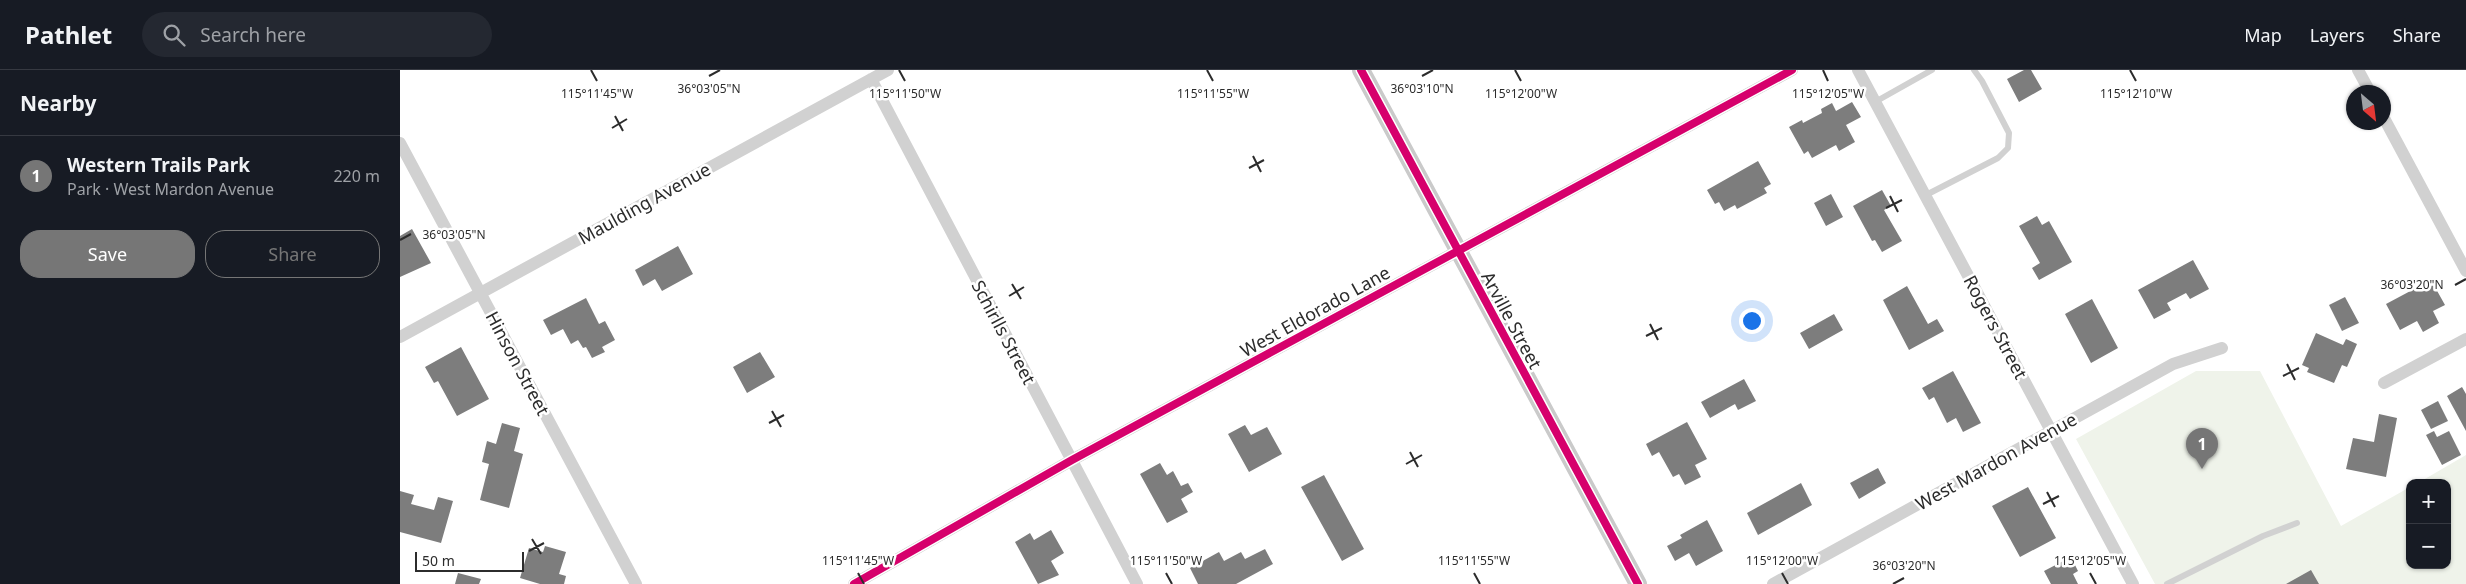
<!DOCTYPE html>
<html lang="en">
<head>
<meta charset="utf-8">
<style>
  :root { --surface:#171b24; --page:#242831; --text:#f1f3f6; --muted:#9ea1a6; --line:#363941; --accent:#767676 }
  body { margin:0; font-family:"Noto Sans",sans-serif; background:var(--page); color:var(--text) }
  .controls { position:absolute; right:15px; bottom:15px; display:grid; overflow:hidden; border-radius:10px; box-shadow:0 1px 4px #0004 }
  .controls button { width:45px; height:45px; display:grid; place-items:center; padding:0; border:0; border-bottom:1px solid var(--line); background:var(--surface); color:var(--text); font:25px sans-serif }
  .compass { position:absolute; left:1946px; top:15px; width:45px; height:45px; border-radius:50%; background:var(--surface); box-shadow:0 1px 4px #0004; rotate:152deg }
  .scale { position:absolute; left:15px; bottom:12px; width:109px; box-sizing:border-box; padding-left:5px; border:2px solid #2c2c2c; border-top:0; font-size:14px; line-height:18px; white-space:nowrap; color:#2c2c2c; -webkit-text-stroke:4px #fff; paint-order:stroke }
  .you { position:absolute; left:1351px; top:250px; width:18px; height:18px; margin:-12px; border:4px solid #fff; border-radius:50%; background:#1a73e8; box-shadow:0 0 0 8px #1a73e833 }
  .badge { display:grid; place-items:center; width:32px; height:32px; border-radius:50%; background:var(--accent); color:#fff; font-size:16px; font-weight:700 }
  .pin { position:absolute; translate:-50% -41px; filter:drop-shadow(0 1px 2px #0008) }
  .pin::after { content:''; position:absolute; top:26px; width:18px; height:15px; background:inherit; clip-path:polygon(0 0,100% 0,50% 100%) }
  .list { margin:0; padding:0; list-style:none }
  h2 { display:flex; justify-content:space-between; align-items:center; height:65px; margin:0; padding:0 20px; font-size:21px }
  h2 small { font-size:16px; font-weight:400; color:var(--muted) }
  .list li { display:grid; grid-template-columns:32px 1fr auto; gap:15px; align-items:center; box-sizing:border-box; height:80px; padding:0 20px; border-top:1px solid var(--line) }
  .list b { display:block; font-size:19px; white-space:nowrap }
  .list p { margin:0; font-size:16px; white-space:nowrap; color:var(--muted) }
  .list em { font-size:16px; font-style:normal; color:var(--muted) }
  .actions { display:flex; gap:10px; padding:15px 20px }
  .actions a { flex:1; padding:11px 0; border:1px solid var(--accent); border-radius:20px; text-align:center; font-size:18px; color:var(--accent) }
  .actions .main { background:var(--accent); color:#fff }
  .icon { flex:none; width:28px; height:28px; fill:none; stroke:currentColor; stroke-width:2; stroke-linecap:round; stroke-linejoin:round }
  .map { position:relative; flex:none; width:2066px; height:514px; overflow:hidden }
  header { display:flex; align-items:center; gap:30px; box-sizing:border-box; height:70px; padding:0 25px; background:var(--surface); border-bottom:1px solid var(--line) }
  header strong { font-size:24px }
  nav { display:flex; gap:28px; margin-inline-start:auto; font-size:18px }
  .search { width:350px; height:45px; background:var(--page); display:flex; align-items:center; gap:12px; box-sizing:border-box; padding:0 18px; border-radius:28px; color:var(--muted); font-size:19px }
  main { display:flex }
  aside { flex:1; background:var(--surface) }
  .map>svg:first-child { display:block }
  .green { fill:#eff3ea }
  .building { fill:#7d7d7d }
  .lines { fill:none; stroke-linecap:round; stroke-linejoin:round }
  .lane { stroke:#d1d1d1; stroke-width:6 }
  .street { stroke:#d1d1d1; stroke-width:12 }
  .secondary { stroke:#cacaca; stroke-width:18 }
  .cycleway-casing { stroke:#fff; stroke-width:11 }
  .cycleway { stroke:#d6006c; stroke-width:8 }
  .ticks { fill:none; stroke:#2c2c2c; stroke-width:2 }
  .labels { text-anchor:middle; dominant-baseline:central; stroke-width:5; stroke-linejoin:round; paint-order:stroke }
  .street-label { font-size:18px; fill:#2c2c2c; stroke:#fff }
  .ticks-label { font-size:12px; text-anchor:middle; fill:#2c2c2c; stroke:#fff; stroke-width:5; stroke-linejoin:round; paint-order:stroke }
</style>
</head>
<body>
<header>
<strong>Pathlet</strong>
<div class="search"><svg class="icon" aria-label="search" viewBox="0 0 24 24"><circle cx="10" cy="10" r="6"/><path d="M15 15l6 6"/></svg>Search here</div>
<nav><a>Map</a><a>Layers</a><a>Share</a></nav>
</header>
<main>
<aside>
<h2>Nearby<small></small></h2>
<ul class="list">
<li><span class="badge">1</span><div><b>Western Trails Park</b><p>Park · West Mardon Avenue</p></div><em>220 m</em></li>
</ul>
<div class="actions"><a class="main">Save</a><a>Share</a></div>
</aside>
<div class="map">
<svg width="2066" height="514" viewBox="0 0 2066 514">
  <rect width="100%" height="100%" fill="#fff"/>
  <path class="green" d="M1796 301H1860L1941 456 2010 417V495H2047V413H2018L2066 385V514H1755L1676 369Z"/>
  <path class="building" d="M1624 0H1631L1642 19 1619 32 1607 9Z
    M1452 32 1461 47 1446 55 1455 72 1439 81 1436 75 1412 88 1408 81 1404 84 1389 57 1402 50 1403 53 1422 43 1421 39 1432 33 1436 41Z
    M1358 91 1371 114 1364 118 1367 123 1337 139 1335 135 1324 141 1319 132 1315 134 1307 120Z
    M1482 120 1491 136 1484 140 1502 171 1482 182 1475 170 1472 171 1453 136Z
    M1431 124 1443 147 1426 156 1414 133Z
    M1637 146 1642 155 1649 151 1672 192 1639 210 1632 198 1640 193 1619 156Z
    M12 159 31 193 0 207V166Z
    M278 176 293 204 262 221 255 209 243 216 235 200Z
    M1793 190 1809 219 1790 229 1786 223 1767 233 1771 240 1754 249 1738 220Z
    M2031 210 2045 235 2033 241 2039 253 2023 262 2017 251 2000 260 1986 234Z
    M1507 216 1528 254 1537 249 1544 261 1509 280 1483 230Z
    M1945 227 1959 253 1942 261 1929 235Z
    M186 228 199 254 205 251 215 270 202 277 205 282 192 288 186 277 183 278 178 270 171 274 163 259 151 265 143 250Z
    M1692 229 1718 278 1691 293 1665 244Z
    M1434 244 1443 260 1409 279 1400 263Z
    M1916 263 1943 275 1946 269 1957 274 1947 297 1942 295 1934 313 1907 302 1909 298 1902 295Z
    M61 277 89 329 57 346 38 311 34 313 25 297Z
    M360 282 375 307 347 323 333 297Z
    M1553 301 1581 353 1563 362 1556 348 1547 353 1534 327 1529 330 1522 318Z
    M1344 309 1356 331 1338 340 1335 334 1310 348 1301 332Z
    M2062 317 2066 324V361L2047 326Z
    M2038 331 2048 351 2031 359 2021 340Z
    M1979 344 1997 348 1986 407 1946 399 1953 368 1974 372Z
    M1287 352 1307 389 1295 395 1301 407 1285 415 1279 404 1273 407 1259 382 1252 386 1246 374Z
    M102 353 120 358 114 381 123 384 109 438 80 430 89 394 82 392 87 371 96 374Z
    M845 355 851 365 867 357 882 384 849 402 828 364Z
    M2034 361 2037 367 2049 361 2061 385 2042 395 2026 365Z
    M760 393 767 405 773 401 781 416 788 413 793 422 781 429 788 442 767 453 740 404Z
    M1478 398 1486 413 1459 429 1450 413Z
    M924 405 964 479 942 491 901 417Z
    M1401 413 1412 435 1358 465 1347 443Z
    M1628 417 1656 468 1620 487 1592 436Z
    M0 421 14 425 11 434 34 440 38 427 53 431 41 473 0 462Z
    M1307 450 1323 481 1296 496 1289 483 1275 491 1267 476 1282 468 1280 465Z
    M651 460 664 483 651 491 659 505 638 514 615 472 630 463 634 470Z
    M145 476 166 482 159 504 166 506 164 514H140L120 508 129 478 143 482Z
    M865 479 873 494 836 514H798L790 498 819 482 824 491 841 482 845 489Z
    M1671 487 1678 501 1673 504 1678 514H1651L1644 501Z
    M1911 500 1919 514H1886Z
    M58 503 81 509 79 514H55Z"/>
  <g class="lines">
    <path class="lane" d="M1475 32 1532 0
      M1526 125 1598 88 1608 78 1609 63 1582 11 1574 0
      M1767 514 1863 466 1897 453"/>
    <path class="street" d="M1458 0 1733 514
      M1958 0 1970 22
      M471 9 737 514
      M1984 48 2066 201
      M0 73 236 514
      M0 267 488 0
      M1984 313 2066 269
      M454 514 672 390 1392 0
      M1373 514 1773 294 1822 278"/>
    <path class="secondary" d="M961 0 1238 514"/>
    <g class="cycleway-casing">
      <path id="cycleway" d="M961 0 1238 514
        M454 514 672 390 1392 0"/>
    </g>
    <use href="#cycleway" class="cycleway"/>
  </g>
  <path class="ticks" d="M191 0 197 11M499 0 505 11M807 0 813 11M1115 0 1121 11M1423 0 1428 11M1730 0 1736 11M309 6 320 0M1022 6 1033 0M215 46 223 61M212 58 227 49M853 86 861 102M849 98 864 90M1490 126 1498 142M1486 138 1502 130M0 170 11 164M612 214 621 229M2055 215 2066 209M609 226 624 217M1250 254 1258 270M1246 266 1262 258M1887 294 1895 310M1883 306 1899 298M372 341 381 357M369 353 384 345M1010 382 1018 397M1006 394 1022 385M1647 422 1655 437M1643 434 1659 426M132 469 141 484M129 481 144 473M458 503 464 514M766 503 772 514M1074 503 1080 514M1382 503 1388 514M1690 503 1696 514M1493 514 1504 508"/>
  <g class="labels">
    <g class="street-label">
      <text transform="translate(244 133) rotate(-29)">Maulding Avenue</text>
      <text transform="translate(915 241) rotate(-29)">West Eldorado Lane</text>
      <text transform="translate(1112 250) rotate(62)">Arville Street</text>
      <text transform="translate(1596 257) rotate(62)">Rogers Street</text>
      <text transform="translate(604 262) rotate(62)">Schirlls Street</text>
      <text transform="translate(118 293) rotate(62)">Hinson Street</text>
      <text transform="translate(1596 391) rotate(-29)">West Mardon Avenue</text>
    </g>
  </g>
  <g class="ticks-label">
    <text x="1022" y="23">36°03'10"N</text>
    <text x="309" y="23">36°03'05"N</text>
    <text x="197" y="28">115°11'45"W</text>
    <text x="813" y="28">115°11'55"W</text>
    <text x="1121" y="28">115°12'00"W</text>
    <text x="1428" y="28">115°12'05"W</text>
    <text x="1736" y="28">115°12'10"W</text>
    <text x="505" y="28">115°11'50"W</text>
    <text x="54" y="169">36°03'05"N</text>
    <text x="2012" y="219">36°03'20"N</text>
    <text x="458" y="495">115°11'45"W</text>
    <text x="766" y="495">115°11'50"W</text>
    <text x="1074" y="495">115°11'55"W</text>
    <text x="1382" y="495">115°12'00"W</text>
    <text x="1690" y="495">115°12'05"W</text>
    <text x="1504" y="500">36°03'20"N</text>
  </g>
</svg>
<div class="controls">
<button>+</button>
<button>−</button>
</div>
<svg class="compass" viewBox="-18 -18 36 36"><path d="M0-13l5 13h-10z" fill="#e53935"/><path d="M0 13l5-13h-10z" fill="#9ea1a6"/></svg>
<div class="scale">50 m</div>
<div class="you"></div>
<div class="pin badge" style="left:1802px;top:399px">1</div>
</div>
</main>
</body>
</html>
